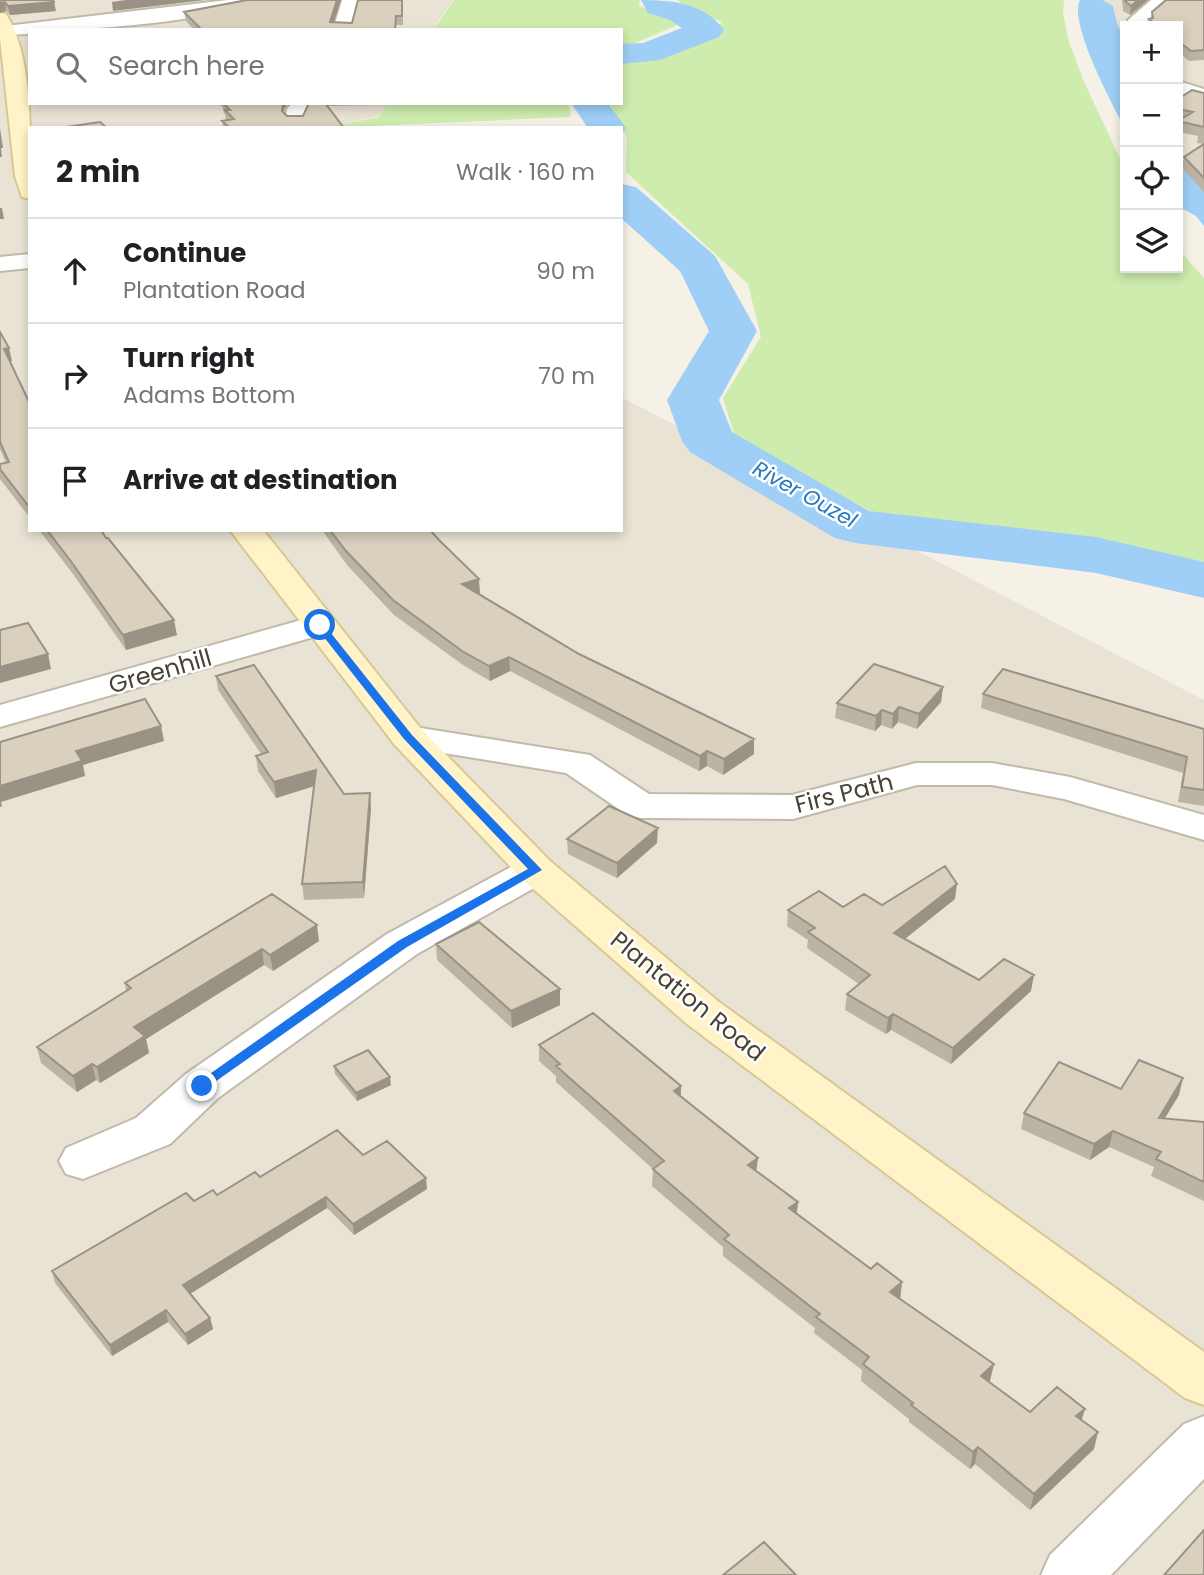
<!DOCTYPE html>
<html lang="en">
<head>
<meta charset="utf-8">
<style>
  :root { --surface:#fff; --page:#f6f6f6; --text:#202124; --muted:#757577; --line:#e0e0e0 }
  body { margin:0; font-family:Poppins,sans-serif; background:var(--page); color:var(--text) }
  .controls { position:absolute; right:21px; top:21px; display:grid; overflow:hidden; border-radius:0px; box-shadow:0 4px 10px #0003 }
  .controls button { width:63px; height:63px; display:grid; place-items:center; padding:0; border:0; border-bottom:2px solid var(--line); background:var(--surface); color:var(--text); font:35px sans-serif }
  .stop { position:absolute; width:21px; height:21px; margin:-16px; border:5px solid #1a73e8; border-radius:50%; background:#fff }
  .stop.end { background:#1a73e8; border-color:#fff; box-shadow:0 2px 7px #0008 }
  .list { margin:0; padding:0; list-style:none }
  h2 { display:flex; justify-content:space-between; align-items:center; height:91px; margin:0; padding:0 28px; font-size:30px }
  h2 small { font-size:23px; font-weight:400; color:var(--muted) }
  .list li { display:grid; grid-template-columns:46px 1fr auto; gap:21px; align-items:center; box-sizing:border-box; height:105px; padding:0 28px; border-top:2px solid var(--line) }
  .list b { display:block; font-size:26px; white-space:nowrap }
  .list p { margin:0; font-size:23px; white-space:nowrap; color:var(--muted) }
  .list em { font-size:23px; font-style:normal; color:var(--muted) }
  .icon { flex:none; width:38px; height:38px; fill:none; stroke:currentColor; stroke-width:2; stroke-linecap:round; stroke-linejoin:round }
  .map { position:relative; flex:none; width:1204px; height:1575px; overflow:hidden }
  .search { position:absolute; background:var(--surface); box-shadow:0 4px 10px #0003; left:28px; top:28px; width:595px; height:77px; display:flex; align-items:center; gap:18px; box-sizing:border-box; padding:0 24px; border-radius:0px; color:var(--muted); font-size:26px }
  .panel { position:absolute; background:var(--surface); box-shadow:0 4px 10px #0003; left:28px; top:126px; width:595px; height:406px; border-radius:0px }
  .map>svg:first-child { display:block }
  .residential { fill:#e9e3d5 }
  .green { fill:#cdecad }
  .water { fill:#9fcff6 }
  .lines { fill:none; stroke-linecap:round; stroke-linejoin:round }
  .river { fill:#9fcff6; fill-rule:evenodd }
  .street-casing { stroke:#c1b9a9; stroke-width:4 }
  .secondary-casing { stroke:#d8c893; stroke-width:4 }
  .street { fill:#fff; fill-rule:evenodd }
  .secondary { fill:#fff3c7; fill-rule:evenodd }
  .wall { fill:#bbb3a3 }
  .shaded-wall { fill:#999285 }
  .building { fill:#dad0be; stroke:#999285; stroke-width:2 }
  .route { fill:#1a73e8 }
  .labels { text-anchor:middle; dominant-baseline:central; stroke-width:5; stroke-linejoin:round; paint-order:stroke }
  .far-water-label { font-size:21px; font-style:italic; fill:#2678bd; stroke:#fff }
  .street-label { font-size:24px; fill:#484235; stroke:#fff }
</style>
</head>
<body>
<div class="map">
<svg width="1204" height="1575" viewBox="0 0 1204 1575">
  <rect width="100%" height="100%" fill="#f5f1e7"/>
  <path class="residential" d="M0 0H453L432 30H30V103H387L379 116 325 128H30V530H621V397L1204 700V1575H0Z
    M1103 0H1204V189L1178 152V26H1125V41L1117 23 1113 6Z"/>
  <path class="green" d="M454 0H640L639 6 689 20 621 49V30H433Z
    M678 0H1064L1063 13 1069 42 1084 82 1125 169V268H1178V249L1204 278V572L1104 549 878 515 736 440 723 398 761 337 748 284 626 172 627 138 610 103H621V59L653 56 701 42 722 22 684 7Z
    M387 103H568L571 117 325 128 379 117Z"/>
  <path class="water" d="M1080 0H1103L1113 6 1117 23 1125 41V128C1113 106 1068 22 1080 0Z
    M1178 152 1204 189V226L1196 216 1178 206Z"/>
  <g class="lines">
    <path class="river" d="M641 0C671 0 705 3 724 30L719 37 660 60 621 64V44L643 43 682 28 670 20 648 13Z
      M571 103H608L626 128 621 135V128H588Z
      M621 184 636 187 715 256 757 331 719 400 732 432 869 511 1096 537 1204 562V598L1096 573 855 543 835 538 690 452 682 441 667 400 709 331 680 271 621 218Z"/>
    <g class="street-casing">
      <path id="street" d="M228 0H264L261 4C189 22 104 30 30 30V34L0 35V27L6 26Z
        M342 0H360L351 30H333Z
        M1151 0H1171L1147 21 1149 26H1131L1128 20Z
        M1178 81 1204 89V102L1178 94Z
        M292 103H314L307 111 302 124H288L285 120 287 109Z
        M30 254V268L0 271V257Z
        M319 615 331 618 336 625 331 632 0 727V705Z
        M408 726 590 755 649 794 792 795 916 763H992L1070 777 1204 815V840L1064 799 992 785H917L793 819 640 818 626 814 566 773 395 745 389 737 395 729Z
        M536 857 550 861 556 870 550 879 417 954 218 1098 170 1144 83 1179 66 1174 59 1161 66 1148 136 1118 186 1074 387 934 522 861Z
        M1204 1416V1479L1111 1575H1041L1050 1555 1184 1424Z"/>
    </g>
    <g class="secondary-casing">
      <path id="secondary" d="M0 13 6 14C35 58 30 148 30 199L22 197 15 176 0 38Z
        M230 530H263L421 729 550 861 719 1002 1204 1352V1405L1185 1398 687 1024 522 879 395 745Z"/>
    </g>
    <use href="#street" class="street"/>
    <use href="#secondary" class="secondary"/>
  </g>
  <path class="wall" d="M0 0 56 11 10 15 6 11 0 13Z
    M341 0 334 22 352 23 403 0V25H396V30H194L186 21 184 12Z
    M1122 0H1148L1130 15 1123 11Z
    M1204 0V60L1189 61 1178 52V26H1148L1149 19H1151L1152 12Z
    M1204 93V144L1197 143 1198 136 1178 132V121L1180 120 1178 119V99Z
    M219 103H288L284 109V113L287 116H303L309 103H383V105L327 106 344 128H223L222 121 226 120 225 115 224 113 223 108Z
    M1204 144V192L1182 168 1184 157Z
    M0 332 12 361H10L30 404V518L0 479V464L6 463 0 449Z
    M39 530H101L177 635 126 650 73 574Z
    M322 530H430L480 593H479L579 654 754 754 723 775 707 766 699 771 510 671 490 681 463 665 394 615 347 565Z
    M216 676 344 794 371 808 364 898 304 900 302 884 314 786 276 798 258 771 256 756 261 754 218 690Z
    M943 687 941 702 917 729 898 722 892 729 881 725 875 731 835 718 837 703Z
    M983 694 1204 729V806L1178 802 1183 773 981 708Z
    M567 839 657 843 617 878 568 854Z
    M272 894 319 941 273 971 264 965 146 1039 149 1053 100 1083 96 1080 77 1092 41 1063 37 1047 126 991 125 983Z
    M955 899 905 939 979 980 1031 991 951 1064 891 1030 886 1034 845 1010 847 994 859 984 807 948 808 940 787 926 788 910 882 905Z
    M436 944 560 989V1005L512 1028 437 960Z
    M539 1045 681 1086V1096L757 1171 798 1202 797 1213 871 1269 902 1282 900 1299 990 1381 989 1382 1030 1412 1082 1420 1094 1449 1030 1510 975 1464 970 1469 909 1422V1419L861 1381 862 1370 814 1333 815 1328 723 1256V1247L652 1186 653 1169 556 1082V1076L539 1061Z
    M334 1066 391 1085 357 1101 335 1074Z
    M1121 1089 1179 1095 1165 1118 1204 1122V1201L1151 1176 1154 1167 1109 1147 1090 1160 1021 1129 1024 1113Z
    M363 1155 427 1189 354 1235 327 1208 190 1294 210 1318 213 1329 188 1345 168 1322 112 1356 55 1283 52 1271 194 1201 217 1195 260 1177Z"/>
  <path class="shaded-wall" d="M126 0H205L113 11 112 2Z
    M337 0H341L331 30 330 22Z
    M1138 0H1148L1130 15 1131 6Z
    M5 2 6 11 0 13V3Z
    M54 2 56 11 10 15 8 6Z
    M283 103H288L284 109 283 122 282 111Z
    M0 128 3 148H1L2 157H0Z
    M0 208H2L4 219H0Z
    M9 348 12 361 7 362 4 349Z
    M479 579 480 593 463 598 462 584Z
    M174 620 177 635 126 650 123 635Z
    M48 654 51 669 0 683V667Z
    M509 657 510 671 490 681 489 666Z
    M943 687 941 702 917 729 919 714Z
    M899 707 898 722 892 729 893 714Z
    M882 710 881 725 875 731 876 716Z
    M161 726 164 741 83 765 85 776 1 802 2 806 0 807V786L76 751Z
    M754 739V754L723 775 724 759Z
    M707 751V766L699 771 700 756Z
    M316 770 318 785 276 798 274 782Z
    M370 793 371 808 364 898 363 882Z
    M658 828 657 843 617 878V863Z
    M957 884 955 899 892 949 894 933Z
    M317 925 319 941 273 971 270 955Z
    M262 949 264 965 146 1039 149 1053 100 1083 97 1067 134 1027Z
    M1034 975 1031 991 951 1064 953 1048Z
    M560 989V1005L512 1028 511 1011Z
    M893 1014 891 1030 886 1034 888 1018Z
    M92 1064 96 1080 77 1092 73 1076Z
    M390 1077 391 1085 357 1101 356 1093Z
    M1183 1078 1179 1095 1155 1134 1159 1118Z
    M681 1086 680 1103 674 1091Z
    M1113 1131 1109 1147 1090 1160 1094 1144Z
    M758 1158 756 1174 748 1165Z
    M426 1178 427 1189 354 1235 353 1224Z
    M326 1197 327 1208 185 1297 183 1285Z
    M798 1202 796 1218 789 1208Z
    M902 1282 900 1299 890 1292Z
    M166 1310 168 1322 112 1356 110 1345Z
    M210 1318 213 1329 188 1345 185 1334Z
    M994 1364 990 1381 978 1393 981 1376Z
    M1085 1409 1080 1425 1076 1416Z
    M1098 1432 1094 1449 1030 1510 1034 1494Z
    M978 1447 975 1464 970 1469 973 1452Z"/>
  <path class="building" d="M0 0H53L54 2 8 6 5 2 0 3Z
    M247 0H337L330 22 352 23 358 0H402V16H396L395 30H202L184 12Z
    M1125 0H1138L1131 6 1125 1Z
    M1166 0H1204V50L1191 51 1178 41V26H1158L1149 19 1153 18 1152 12Z
    M1192 90 1204 93V127L1178 121 1193 112 1178 109V99Z
    M223 103H283L282 111 287 116H303L309 103H325L344 128H230L222 121 234 119 225 110H230Z
    M100 122 107 128 66 127Z
    M1204 144V178L1184 157Z
    M0 332 9 348 4 349 30 404V508L0 469V464L9 462 0 442Z
    M47 530H101L106 538H108L174 620 123 635 70 560Z
    M330 530H430L439 540 479 579 462 584 579 654 754 739 724 759 707 751 700 756 509 657 489 666 462 651 393 600 346 551Z
    M28 623 48 654 0 667V630Z
    M874 664 943 687 919 714 899 707 893 714 882 710 876 716 837 703Z
    M254 665 344 794 370 793 363 882 302 884 316 770 274 782 256 756 268 752 216 676Z
    M1003 669 1204 729V790L1182 787 1187 757 983 694Z
    M145 699 161 726 76 751 82 761 0 786V742Z
    M609 806 658 828 617 863 567 839Z
    M945 866 957 884 894 933 979 980 1004 959 1034 975 953 1048 893 1014 888 1018 847 994 870 975 808 932 815 928 788 910 819 891 843 907 864 894 882 905Z
    M272 894 317 925 270 955 262 949 134 1027 145 1036 97 1067 92 1064 73 1076 37 1047 131 988 125 983Z
    M479 922 560 989 511 1011 436 944Z
    M593 1013 681 1086 674 1091 758 1158 748 1165 798 1202 789 1208 871 1269 877 1263 902 1282 890 1292 994 1364 981 1376 1030 1412 1057 1387 1085 1409 1076 1416 1098 1432 1034 1494 978 1447 973 1452 911 1405 913 1403 863 1364 869 1357 816 1317 820 1314 724 1239 729 1235 653 1169 664 1161 556 1066 560 1064 539 1045Z
    M368 1050 390 1077 356 1093 334 1066Z
    M1139 1060 1183 1078 1159 1118 1204 1122V1182L1156 1159 1161 1152 1113 1131 1094 1144 1024 1113 1059 1062 1121 1089Z
    M337 1130 363 1155 387 1141 426 1178 353 1224 326 1197 183 1285 210 1318 185 1334 166 1310 110 1345 52 1271 186 1193 194 1201 213 1190 217 1195 255 1172 260 1177Z
    M1204 1530V1575H1164Z
    M764 1542 796 1575H723Z"/>
  <path class="route" d="M320 622 323 623 412 735 542 870 407 947 202 1091 195 1086 197 1083 398 941 528 869 404 739 316 627 315 625Z"/>
  <g class="labels">
    <g class="far-water-label">
      <text transform="translate(805 494) rotate(29)">River Ouzel</text>
    </g>
    <g class="street-label">
      <text transform="translate(160 671) rotate(-16)">Greenhill</text>
      <text transform="translate(844 793) rotate(-14)">Firs Path</text>
      <text transform="translate(688 996) rotate(39)">Plantation Road</text>
    </g>
  </g>
</svg>
<div class="controls">
<button>+</button>
<button>−</button>
<button><svg class="icon" aria-label="locate" viewBox="0 0 24 24"><circle cx="12" cy="12" r="6"/><path d="M12 2v4M12 18v4M2 12h4M18 12h4"/></svg></button>
<button><svg class="icon" aria-label="layers" viewBox="0 0 24 24"><path d="M12 4l9 5-9 5-9-5zM3 14l9 5 9-5"/></svg></button>
</div>
<div class="stop" style="left:320px;top:625px"></div>
<div class="stop end" style="left:202px;top:1086px"></div>
<div class="search"><svg class="icon" aria-label="search" viewBox="0 0 24 24"><circle cx="10" cy="10" r="6"/><path d="M15 15l6 6"/></svg>Search here</div>
<section class="panel">
<h2>2 min<small>Walk · 160 m</small></h2>
<ul class="list">
<li><svg class="icon" aria-label="ahead" viewBox="0 0 24 24"><path d="M12 20V5M6 11l6-6 6 6"/></svg><div><b>Continue</b><p>Plantation Road</p></div><em>90 m</em></li>
<li><svg class="icon" aria-label="right" viewBox="0 0 24 24"><path d="M7 20v-9h11M14 6l5 5-5 5"/></svg><div><b>Turn right</b><p>Adams Bottom</p></div><em>70 m</em></li>
<li><svg class="icon" aria-label="arrive" viewBox="0 0 24 24"><path d="M6 21V4h12l-3 4 3 4H6"/></svg><div><b>Arrive at destination</b></div></li>
</ul>
</section>
</div>
</body>
</html>
